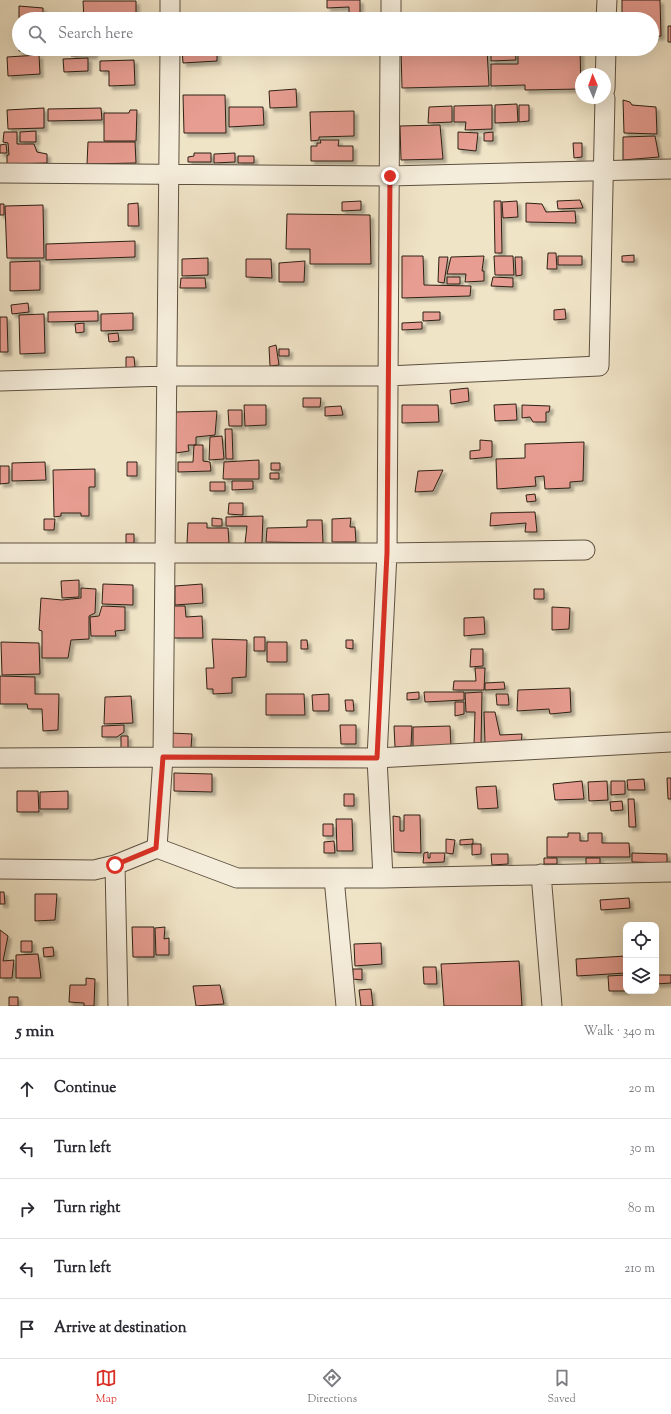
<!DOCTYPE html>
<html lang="en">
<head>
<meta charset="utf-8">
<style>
  :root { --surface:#fff; --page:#f7f7f7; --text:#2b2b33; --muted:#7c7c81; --line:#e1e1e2; --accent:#d93025 }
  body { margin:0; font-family:"Sorts Mill Goudy",serif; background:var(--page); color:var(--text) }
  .controls { position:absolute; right:12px; bottom:12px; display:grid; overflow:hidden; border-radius:8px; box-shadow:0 4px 16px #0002 }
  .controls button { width:36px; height:36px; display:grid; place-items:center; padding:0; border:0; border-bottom:1px solid var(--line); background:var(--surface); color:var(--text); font:20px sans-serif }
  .compass { position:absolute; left:575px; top:68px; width:36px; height:36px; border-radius:50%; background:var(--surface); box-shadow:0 4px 16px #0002; rotate:358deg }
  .stop { position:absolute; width:12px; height:12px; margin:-9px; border:3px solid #d93025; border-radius:50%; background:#fff }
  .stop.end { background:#d93025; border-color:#fff; box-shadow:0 1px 4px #0008 }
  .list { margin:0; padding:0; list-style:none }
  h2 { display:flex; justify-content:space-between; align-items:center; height:52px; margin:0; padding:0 16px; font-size:17px }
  h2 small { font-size:13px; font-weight:400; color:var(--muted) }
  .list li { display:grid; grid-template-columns:26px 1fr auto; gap:12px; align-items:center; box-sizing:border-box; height:60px; padding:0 16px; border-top:1px solid var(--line) }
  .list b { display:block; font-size:15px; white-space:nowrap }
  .list em { font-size:13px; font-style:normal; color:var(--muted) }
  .icon { flex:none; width:22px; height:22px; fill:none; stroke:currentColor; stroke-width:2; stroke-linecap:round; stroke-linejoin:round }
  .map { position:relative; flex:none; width:671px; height:1006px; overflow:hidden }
  .search { position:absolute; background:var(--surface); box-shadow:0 4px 16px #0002; left:12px; right:12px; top:12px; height:44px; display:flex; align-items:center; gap:10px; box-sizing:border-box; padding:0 14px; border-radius:22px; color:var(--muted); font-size:15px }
  .sheet { height:352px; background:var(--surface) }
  nav { display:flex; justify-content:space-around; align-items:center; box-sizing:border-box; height:56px; border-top:1px solid var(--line); background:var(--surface); font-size:11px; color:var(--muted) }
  nav a { display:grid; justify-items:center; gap:2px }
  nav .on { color:var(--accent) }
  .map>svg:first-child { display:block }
  .building { fill:#e79d91; stroke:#2d2014; filter:url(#shadow) }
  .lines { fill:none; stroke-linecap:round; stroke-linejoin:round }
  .street-casing { stroke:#5e5141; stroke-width:21 }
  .street { stroke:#f5eddb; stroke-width:19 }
  .route { stroke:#d93025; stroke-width:5 }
</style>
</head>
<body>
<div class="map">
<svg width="671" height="1006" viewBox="0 0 671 1006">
  <defs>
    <filter id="shadow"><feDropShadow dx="3.5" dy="3.5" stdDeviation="1" flood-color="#0004"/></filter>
  </defs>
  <rect width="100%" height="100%" fill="#f0e4c7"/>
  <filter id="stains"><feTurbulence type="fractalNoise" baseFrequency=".005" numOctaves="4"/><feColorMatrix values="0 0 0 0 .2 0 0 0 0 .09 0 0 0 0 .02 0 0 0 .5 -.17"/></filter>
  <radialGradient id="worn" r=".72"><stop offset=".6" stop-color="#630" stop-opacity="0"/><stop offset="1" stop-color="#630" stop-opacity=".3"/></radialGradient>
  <path class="building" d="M327 0H360V19H349V7L327 8Z
    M622 0H660L661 36 652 37V19H622Z
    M83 1H136V19H84Z
    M19 6 43 8V19H19V49H42V51H19Z
    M668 26H671V42H668Z
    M71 49H94V55L71 56Z
    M182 49H217V61L183 63Z
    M401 49H487L489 86 402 88Z
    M491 49H515L516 60 491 61Z
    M518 49H580L581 89 525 90V85L491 86V64H518Z
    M39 55 40 74 8 76 7 57Z
    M88 58V71L64 72 63 59Z
    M134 60 135 85 109 86V71H100V61Z
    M296 89 297 107 270 108 269 91Z
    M183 95H225L226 133H184Z
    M623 100 630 102 632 105 656 107 657 134 624 133Z
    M517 104 518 122 495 123V105Z
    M492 105V129L465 130 466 122H454V106Z
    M519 105H529V121L519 122Z
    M452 106V122L428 123 429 107Z
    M229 107H263L264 125 229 127Z
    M44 108V128L8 129 7 110Z
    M101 108 102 120 48 121V109Z
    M130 110H137L136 141H104V113H129Z
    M354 111V136L319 137V140L311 141 310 112Z
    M440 125 443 159 401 160 400 126Z
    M36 131V142H20V132Z
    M4 132H17V144H34L37 152 47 154V163L7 164V155H9L8 143 3 142Z
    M458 132 478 133 476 151 458 149Z
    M493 132V141H484V133Z
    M655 136 659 157 623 160V137Z
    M320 140H339L338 146H353V161H311V146H317V143H321Z
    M88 142H135L136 163 87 164Z
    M573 143H582V157L574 158Z
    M6 144 7 153H0V145Z
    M194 153H211V162H188V157L194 156Z
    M235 153V162L214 163V154Z
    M238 156H254V163H238Z
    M580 200 583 208 558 209 557 201Z
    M361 201V210L342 211V202Z
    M494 201H501L502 253H495Z
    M517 201 518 217 503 218 502 202Z
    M138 203 139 226H128V204Z
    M526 203 542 204 546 212 575 211 576 223 526 222Z
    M0 204H4V215H0Z
    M43 205 44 258H7L5 206Z
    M287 214 370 215 371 264H310V249H286Z
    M135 241V257L46 260V244Z
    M548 253H556L557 269H547Z
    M634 255V262H622V256Z
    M402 256H423L424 285 471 286 470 296 402 298Z
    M484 256 482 271H484V281L465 282 466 274H447L451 257Z
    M494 256H513L514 275H495Z
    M558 256H582V265H558Z
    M439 257H448L444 283 438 282Z
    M515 257H522V275L516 276Z
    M208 258V275L182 276V259Z
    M246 259H271L272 278 246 277Z
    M40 261V290L10 291V262Z
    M305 261 304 282H279V263Z
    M447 277H460V284H447Z
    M493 277 513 278V287L491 286Z
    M181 278H205L206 288H180Z
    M28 303 29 312 12 314 11 305Z
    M565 309 566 319 554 320V310Z
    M98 311V321L48 322V312Z
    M423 312H440V320L423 321Z
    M133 313V330L101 331V314Z
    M44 314 45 353 20 354 19 315Z
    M0 317H7L8 352H0Z
    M422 322V329L402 330V323Z
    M84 323V332L76 333 75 324Z
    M118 333 119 341 109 342 108 334Z
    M276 345 279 365 270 366 269 347Z
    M279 349H289V356H279Z
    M126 357H134L135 367 126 368Z
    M468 388 469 401 451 404 450 390Z
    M303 398H321L320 407H303Z
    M516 404 517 420 495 421 494 405Z
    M244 405H266V425L245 426Z
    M402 405H438L439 422 402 423Z
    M522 405 550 406 549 412H546V422H533L530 417 522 418Z
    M341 406 343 415 325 416V407Z
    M228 410H242V426H229Z
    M217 411 215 435 196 437V445H188L189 451 176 453 175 412Z
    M225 429H232L233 459H226Z
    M222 436 224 459 209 460 210 437Z
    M480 440 492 441V457L470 459V451L480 450Z
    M584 442 583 481 570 482V488L545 489 544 476 535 477 536 486 497 489 496 459 525 458V444Z
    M194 445H203V461L210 462 211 471 178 472V462H193Z
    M259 460V479H223L224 462Z
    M45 462 46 480 12 481V463Z
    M127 462H137V476H127Z
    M271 463H280V470H271Z
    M0 466H9V483L0 484Z
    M95 469V487H89V516H81V513H61V516L54 517 53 470Z
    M443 470 433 491 415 492 418 471Z
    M270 473H279V479H270Z
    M232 481H253V489L232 490Z
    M210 482H225V491H210Z
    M535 494 536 501 527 502 526 495Z
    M229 503H243V515L228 514Z
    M535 512 537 532H525L526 523 490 526 491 513Z
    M263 516 262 543H245L247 526H226V517Z
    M212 518 222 519V526H212Z
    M351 518 350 527H355L356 542H332V519Z
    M44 519H55L54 530H44Z
    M307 520H322L323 543 266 542 267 528 307 527Z
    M188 523H207V528H228L229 543H187Z
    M126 534H134V543H126Z
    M79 580V597L62 598 61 581Z
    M103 584 133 585V605L102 604Z
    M202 584 203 603 175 605V586Z
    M81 588 96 589 95 613 89 616V639L71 640 68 658H42V631L39 630 41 598 62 600 81 598Z
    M534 589H544V599H534Z
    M102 606 125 607V630L115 631 116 636H91L90 617 99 616Z
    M173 606H185L186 617 202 616 203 638H173Z
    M552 607 570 608 569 629 552 630Z
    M484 617 485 634 464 636V618Z
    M254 637H265V651H254Z
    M212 639 247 640 246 677 232 678V693L213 694V689H207L206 668H214Z
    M301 640H307L308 649H301Z
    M346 640H353V649L346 648Z
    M1 642 39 643 40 674 2 675Z
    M267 642H287V662H267Z
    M471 649H483V666L470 667Z
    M475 668H485L484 690H453L454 681H476Z
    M0 676 35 677V694H59L58 730 43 731 42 709H28L27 704H0Z
    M504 682 505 689 485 690V683Z
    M570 688 571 712 550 714 549 709 517 711 518 690Z
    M419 692V699L407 700V693Z
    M424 692H464V700L425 702Z
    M482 692 481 745H474L475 712H466L465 693Z
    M266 694H304L305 715H266Z
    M329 694V711H313L312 695Z
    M496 694H508L509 705H497Z
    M131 696 133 723 104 724 105 697Z
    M345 700H353L354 711H346Z
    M455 702H464V714L455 716Z
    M484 712H495L500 735 522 734 521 745 485 744Z
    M124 725V732L117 737H102V726Z
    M340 725H356V744H341Z
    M394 726H412L411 746 395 747Z
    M450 726 451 747H413V727Z
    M171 733 192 734 191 748H172Z
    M121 736H128V748H121Z
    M174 773 212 774V792L174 791Z
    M667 778H671V799H668Z
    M644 779 645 790H628L627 780Z
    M582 781 584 799 555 800 553 784Z
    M607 781 608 800 589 801 588 782Z
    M611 781H625V794L611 795Z
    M496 786 498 808 478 809 476 787Z
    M17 791H38L39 812H17Z
    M68 791V809H40V792Z
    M344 794H354V806H344Z
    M628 799H634L636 827H629Z
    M622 801 623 810 611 811 610 802Z
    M404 815H420L421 853 394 852 393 816 400 817V831H404Z
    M336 819H352L353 851H337Z
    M323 824H333V836H323Z
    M568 833H580V841H588V833H602V843H629L630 857H547V837H568Z
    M446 839 455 840 453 854 446 853Z
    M473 839V844L460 845V840Z
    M334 841 335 853H324V842Z
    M472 844H481V854L472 855Z
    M428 852V858H430V853H445L444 862 423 863 424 853Z
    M632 853 667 854V863L632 862Z
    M491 854H508V864L492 865Z
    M544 858H557V864H544Z
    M586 858H600V865L586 866Z
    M0 892H4L5 904H0Z
    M35 894H57L55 920 35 921Z
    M629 898 630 908 601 910 600 900Z
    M132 927H154V957H133Z
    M165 927 164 939 169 938V955H156L155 928Z
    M0 930 8 936 3 961 14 960 12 978H0Z
    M21 941H32V952H21Z
    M381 943 382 964 355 966 354 944Z
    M53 947 54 956 44 957 43 948Z
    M38 954 41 978H16V955Z
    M626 956V973L577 976 576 959Z
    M519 961 522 1006H444L441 964Z
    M423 967H436L437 984H424Z
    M353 969H362V980L353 979Z
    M626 975V991H609L608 976Z
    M656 975H671V983L656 984Z
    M86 978 95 979 94 1006H84V1003L69 1002 70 985H86Z
    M220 985 224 1004 196 1006 193 986Z
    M371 989 373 1006H361L359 990Z
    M9 997H18V1006H9Z"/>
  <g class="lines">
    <g class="street-casing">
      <path id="street" d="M170 19V0
        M391 19V0
        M606 19 607 0
        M605 89 606 49
        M0 173 389 176 671 169
        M0 381 166 376H388L599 366 605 98
        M0 553H387L585 550
        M0 758 163 757 377 758 671 742
        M157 848 163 757 170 49
        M115 865 118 1006
        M0 869 94 870 115 865 157 848 237 878H383L671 872
        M541 874 552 1006
        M334 878 346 1006
        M383 878 377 758 387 553 390 49"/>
    </g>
    <use href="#street" class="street"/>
  </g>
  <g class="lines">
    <path class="route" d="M115 865 156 848 163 757 377 758 387 553 390 176"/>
  </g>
  <rect width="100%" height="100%" filter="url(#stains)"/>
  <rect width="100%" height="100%" fill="url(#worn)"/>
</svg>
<div class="controls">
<button><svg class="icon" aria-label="locate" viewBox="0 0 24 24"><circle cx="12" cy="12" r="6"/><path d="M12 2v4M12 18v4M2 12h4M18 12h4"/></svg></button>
<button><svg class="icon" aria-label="layers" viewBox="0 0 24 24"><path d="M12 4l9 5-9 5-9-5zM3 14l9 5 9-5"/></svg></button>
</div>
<svg class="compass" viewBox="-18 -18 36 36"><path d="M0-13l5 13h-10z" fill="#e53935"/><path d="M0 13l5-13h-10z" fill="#7c7c81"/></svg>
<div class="stop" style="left:115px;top:865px"></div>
<div class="stop end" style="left:390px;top:176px"></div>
<div class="search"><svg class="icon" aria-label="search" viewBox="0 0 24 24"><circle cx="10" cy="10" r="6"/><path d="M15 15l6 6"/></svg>Search here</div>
</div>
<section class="sheet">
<h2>5 min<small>Walk · 340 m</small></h2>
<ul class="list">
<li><svg class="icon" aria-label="ahead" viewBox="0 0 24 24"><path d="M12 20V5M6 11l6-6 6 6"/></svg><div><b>Continue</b></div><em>20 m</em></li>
<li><svg class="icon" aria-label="left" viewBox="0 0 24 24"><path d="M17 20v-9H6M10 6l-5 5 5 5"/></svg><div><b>Turn left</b></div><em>30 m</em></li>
<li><svg class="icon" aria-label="right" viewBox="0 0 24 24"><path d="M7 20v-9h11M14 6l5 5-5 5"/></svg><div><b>Turn right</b></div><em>80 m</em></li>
<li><svg class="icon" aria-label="left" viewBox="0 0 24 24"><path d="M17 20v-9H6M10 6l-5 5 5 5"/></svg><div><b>Turn left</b></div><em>210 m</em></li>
<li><svg class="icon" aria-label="arrive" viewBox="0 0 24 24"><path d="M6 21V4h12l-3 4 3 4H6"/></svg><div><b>Arrive at destination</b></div></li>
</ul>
</section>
<nav>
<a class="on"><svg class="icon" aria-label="map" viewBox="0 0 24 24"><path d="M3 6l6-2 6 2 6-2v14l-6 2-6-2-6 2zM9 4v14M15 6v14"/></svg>Map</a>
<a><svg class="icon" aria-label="directions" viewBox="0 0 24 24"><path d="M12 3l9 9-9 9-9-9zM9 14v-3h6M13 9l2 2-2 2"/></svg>Directions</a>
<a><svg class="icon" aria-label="saved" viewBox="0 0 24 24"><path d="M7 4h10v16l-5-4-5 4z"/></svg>Saved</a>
</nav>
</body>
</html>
